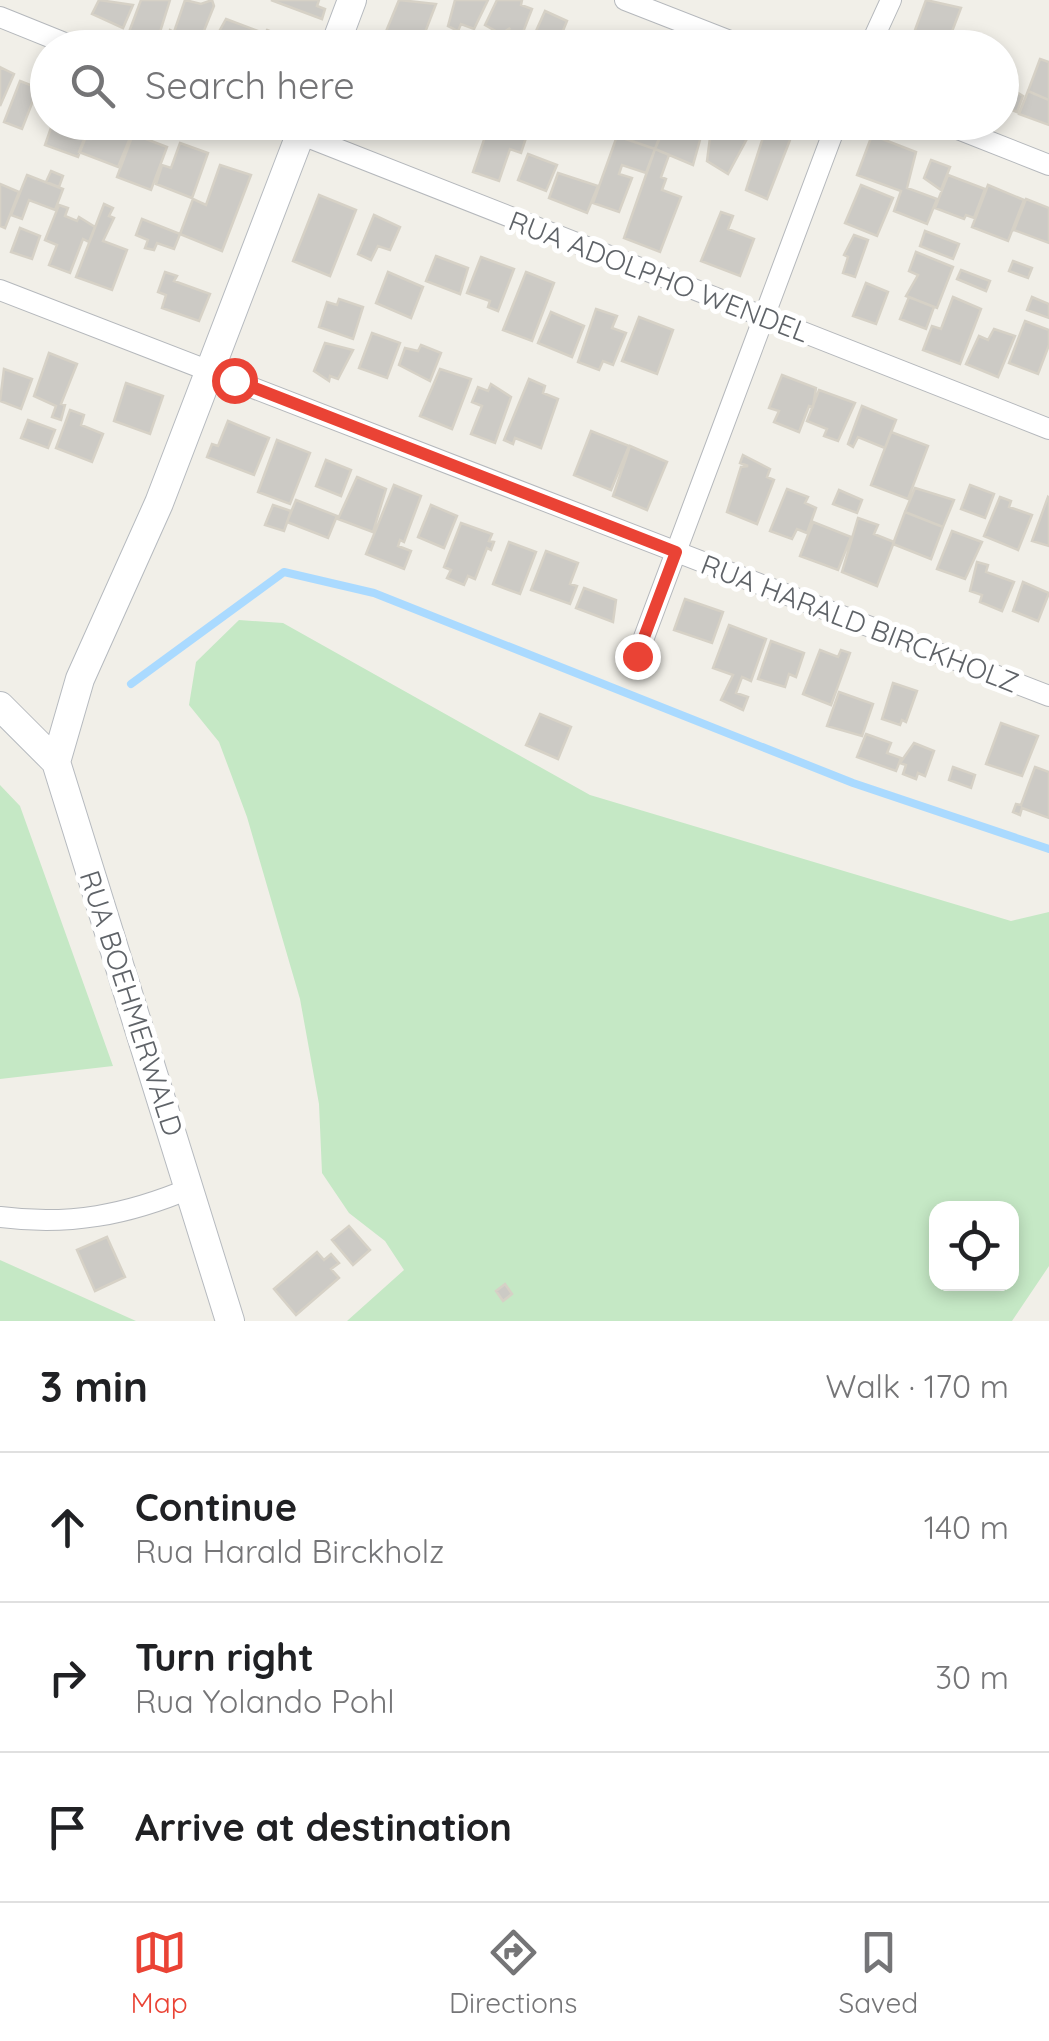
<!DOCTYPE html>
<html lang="en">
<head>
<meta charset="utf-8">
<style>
  :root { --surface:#fff; --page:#f2f2f2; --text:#202124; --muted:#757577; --line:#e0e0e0; --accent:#ea4335 }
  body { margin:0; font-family:Quicksand,sans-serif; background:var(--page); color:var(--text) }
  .controls { position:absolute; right:30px; bottom:30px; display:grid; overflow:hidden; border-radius:20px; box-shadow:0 5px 15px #0003 }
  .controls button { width:90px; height:90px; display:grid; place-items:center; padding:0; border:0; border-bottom:2px solid var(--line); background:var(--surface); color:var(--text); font:50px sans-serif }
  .stop { position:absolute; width:30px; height:30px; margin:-22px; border:8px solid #ea4335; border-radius:50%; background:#fff }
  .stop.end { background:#ea4335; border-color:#fff; box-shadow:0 2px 10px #0008 }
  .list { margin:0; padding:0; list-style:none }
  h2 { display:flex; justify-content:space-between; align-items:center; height:130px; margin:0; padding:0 40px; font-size:42px }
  h2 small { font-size:32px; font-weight:400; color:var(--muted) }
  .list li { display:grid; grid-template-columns:65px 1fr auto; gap:30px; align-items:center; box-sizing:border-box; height:150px; padding:0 40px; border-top:2px solid var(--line) }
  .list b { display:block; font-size:38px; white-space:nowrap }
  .list p { margin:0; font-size:32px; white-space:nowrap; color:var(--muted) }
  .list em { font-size:32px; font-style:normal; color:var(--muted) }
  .icon { flex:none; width:55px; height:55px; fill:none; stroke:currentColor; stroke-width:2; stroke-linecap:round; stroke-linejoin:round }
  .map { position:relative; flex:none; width:1049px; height:1321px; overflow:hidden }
  .search { position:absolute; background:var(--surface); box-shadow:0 5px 15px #0003; left:30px; right:30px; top:30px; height:110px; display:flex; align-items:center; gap:25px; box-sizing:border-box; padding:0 35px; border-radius:55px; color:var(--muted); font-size:38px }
  .sheet { height:580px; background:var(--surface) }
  nav { display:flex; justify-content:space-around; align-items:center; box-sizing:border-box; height:140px; border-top:2px solid var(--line); background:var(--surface); font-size:28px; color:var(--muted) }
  nav a { display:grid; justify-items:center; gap:5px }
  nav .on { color:var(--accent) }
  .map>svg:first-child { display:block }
  .green { fill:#c5e8c5; fill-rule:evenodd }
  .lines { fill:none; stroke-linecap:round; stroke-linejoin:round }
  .stream { stroke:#aadaff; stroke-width:8 }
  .building { fill:#cccac5; stroke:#d6d1c6; stroke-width:2.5 }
  .street-casing { stroke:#b5b8bc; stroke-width:22 }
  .secondary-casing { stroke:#b6babf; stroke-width:30 }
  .street { stroke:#fff; stroke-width:20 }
  .secondary { stroke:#fff; stroke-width:28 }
  .route { stroke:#ea4335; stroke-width:12 }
  .labels { text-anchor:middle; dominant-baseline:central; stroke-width:10; stroke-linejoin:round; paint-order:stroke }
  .street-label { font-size:28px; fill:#5f6368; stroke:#fff }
</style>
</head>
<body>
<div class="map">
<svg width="1049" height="1321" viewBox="0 0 1049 1321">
  <rect width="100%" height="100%" fill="#f1efe8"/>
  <path class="green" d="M239 620 283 623 590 795 1011 921 1049 912V1266L1012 1321H347L404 1270 385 1241 349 1213 322 1173 319 1104 300 999 247 817 219 742 189 705 196 662ZM936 1208H1012V1284H936Z
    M0 785 20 806 113 1066 0 1079Z
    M0 1260 136 1321H0Z"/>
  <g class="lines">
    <path class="stream" d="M131 684 284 572 374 593 853 783 1049 849"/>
  </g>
  <path class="building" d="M99 0 133 5 123 28 92 14Z
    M141 0H170L155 48H123Z
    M185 0 201 4 212 0 214 6 197 48H170L172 39 167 38 170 30 174 32Z
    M271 0H319L317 6 325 9 322 19Z
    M399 0 436 4 419 48 380 46Z
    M455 0H488L474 29 461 24 458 31 448 26Z
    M497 0H522L521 5 532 9 520 40 506 35 510 28 501 34 485 25Z
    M926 0 961 8 948 42 915 30Z
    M545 11 567 21 556 48 532 40Z
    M226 19 258 31 252 48H210Z
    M267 30 291 40 288 48H257Z
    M1040 59 1049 62V100L1028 91Z
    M0 67 14 74 0 106Z
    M20 81 38 88 22 129 4 122Z
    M1007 86 1023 96 1017 112 1002 106V88Z
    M1028 91 1049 100V125L1019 114Z
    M53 122 89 129 78 157 45 145Z
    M91 122 132 133 118 167 79 152Z
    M622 122H665L655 149 617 136Z
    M705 122 693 165 655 149 667 122Z
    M712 122 749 135 728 174 707 161Z
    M768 122H797L767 199 746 190Z
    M489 125 526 138 521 153 510 149 499 181 473 172Z
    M133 134 167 147 151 190 117 177Z
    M872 135 916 152 907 188 937 199 927 224 894 211 901 191 857 175Z
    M617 136 655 149 646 173 622 165 619 174 632 178 619 212 593 203Z
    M180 143 208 153 192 198 156 184 162 165 171 168Z
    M655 149 669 155 661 177 666 179 662 190 681 197 660 252 624 238Z
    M528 154 557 165 546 191 518 180Z
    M931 160 950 167 941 190 924 178Z
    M220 165 251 175 222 251 180 234 193 199 206 205Z
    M51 171 63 176 59 187 46 182Z
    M558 173 598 186 587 213 549 198Z
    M27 175 63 189 55 210 29 200 22 219 11 215Z
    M948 175 985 189 974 218 966 215 964 219 935 208Z
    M0 184 19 192 5 228 0 226Z
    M861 185 893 198 877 236 845 223Z
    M988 185 1024 200 1008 241 972 227Z
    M319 195 356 210 330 276 293 261Z
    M1026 199 1049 208V243L1014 230Z
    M104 204 113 208 109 216 114 218 103 241 127 250 112 290 76 277Z
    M59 205 68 208 65 216 77 221 79 217 95 227 89 242 83 239 70 273 49 265 57 245 45 240Z
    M721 212 733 216 728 229 754 239 740 276 701 261Z
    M374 215 400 227 390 250 378 246 371 260 358 254Z
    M142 219 180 234 174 249 157 243 154 250 145 248 148 240 136 235Z
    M20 228 40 236 32 259 11 252Z
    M925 231 959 244 953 259 920 246Z
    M854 235 868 240 855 277 843 273 848 257 844 255Z
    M916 252 953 267 937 308 906 296 918 275 909 271Z
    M436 256 468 268 460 294 426 281Z
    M481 257 514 269 498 311 488 307 490 301 467 293Z
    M1013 261 1032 268 1028 278 1009 271Z
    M961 270 990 281 986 291 957 279Z
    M165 272 177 276 174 281 210 294 199 321 162 308 166 295 158 292Z
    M388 272 423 287 411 318 376 303Z
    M526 272 554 283 532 341 503 330Z
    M866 283 888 292 876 324 853 316Z
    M909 297 934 307 926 329 900 319Z
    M953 297 981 309 960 364 923 350 932 326 941 329Z
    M1032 297 1049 304V318L1027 310Z
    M339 299 363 307 353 339 319 327 327 302 337 305Z
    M596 309 617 316 612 328 626 333 613 365 603 361 599 370 578 362Z
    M551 312 584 326 572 357 538 343Z
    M639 317 673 330 657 374 622 361Z
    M1025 321 1049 330V345L1038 374 1009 363Z
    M994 329 1015 336 998 377 966 364 979 336 988 340Z
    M372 333 400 343 387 378 359 368Z
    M325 343 353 350 338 379 330 376 329 381 314 371Z
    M421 345 441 353 430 381 399 365 405 348 418 351Z
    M49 353 77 364 61 404 65 405 61 420 52 417 56 406 34 396Z
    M4 369 32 379 21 409 0 401Z
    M440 369 471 379 452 429 420 416Z
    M782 375 816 388 813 407 809 406 799 432 774 422 779 411 769 408Z
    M529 379 545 386 543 393 558 399 541 448 515 438 513 444 504 440Z
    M126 383 163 396 150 434 114 421Z
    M491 384 511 397 495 443 471 434 482 406 472 402 478 387 488 391Z
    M819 390 855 403 838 441 824 436 827 429 807 421Z
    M862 406 896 420 885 448 858 437 853 447 848 444Z
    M70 410 84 415 81 425 103 434 92 462 56 448Z
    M28 420 55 430 48 448 21 438Z
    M228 421 269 438 254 475 207 457 212 444 218 446Z
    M591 431 629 446 611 490 574 475Z
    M891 432 928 446 908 499 871 485Z
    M277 440 310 453 290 504 258 492Z
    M630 446 667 462 647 510 613 496Z
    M743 455 770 469 767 477 774 480 757 524 727 512 741 467 748 466 740 463Z
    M326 460 351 470 341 496 316 486Z
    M357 477 386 489 373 532 338 519Z
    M394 485 421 496 404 542 400 540 398 546 411 551 404 569 366 554Z
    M970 485 994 494 985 518 961 509Z
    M915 488 954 500 943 527 905 512Z
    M787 489 808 497 805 503 816 508 807 533 797 529 792 539 770 531Z
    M839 490 862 500 857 513 833 504Z
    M1000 497 1011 501 1009 507 1032 515 1018 550 984 536Z
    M1048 497 1049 498V546L1032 541Z
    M296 500 337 516 328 538 287 522Z
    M273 505 291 511 284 531 265 525Z
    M431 505 457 516 444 548 418 537Z
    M905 512 943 527 931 559 893 544Z
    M858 518 878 525 874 534 894 542 877 586 842 572Z
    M813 522 851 537 838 570 800 556Z
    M461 523 492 534 489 541 494 542 491 550 487 548 475 579 468 576 464 585 447 578 451 570 444 567Z
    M952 531 982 542 965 579 937 569Z
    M509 542 536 552 520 594 493 584Z
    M546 551 578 563 570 584 577 586 570 604 531 590Z
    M977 562 988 565 986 572 1014 582 1002 611 980 602 982 595 970 591Z
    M1023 582 1049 593 1038 621 1013 611Z
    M584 588 616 600 613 622 576 608Z
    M685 599 723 612 712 643 674 630Z
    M729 625 766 639 751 681 742 677 736 693 748 697 743 710 721 700 733 675 713 668Z
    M771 641 804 653 796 677 789 674 785 687 758 679Z
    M820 650 838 657 841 650 850 653 831 705 803 694Z
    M893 683 917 691 906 722 902 720 900 725 882 719Z
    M839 692 873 704 862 736 827 726Z
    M540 714 571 727 558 759 526 745Z
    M1001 723 1038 736 1022 776 986 764Z
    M866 734 891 743 887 753 901 758 896 771 857 757Z
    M914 743 934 751 925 776 918 773 916 779 903 774 906 765 900 763Z
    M953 767 975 775 971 788 949 780Z
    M1035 767 1049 772V818L1022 808 1020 815 1013 812 1016 804 1021 805Z
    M349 1226 370 1250 353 1265 332 1240Z
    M107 1237 125 1277 95 1291 77 1250Z
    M317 1252 324 1260 331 1254 339 1263 331 1269 339 1278 296 1315 274 1289Z
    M505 1284 512 1294 503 1301 496 1291Z"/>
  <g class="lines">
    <g class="street-casing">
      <path id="street" d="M625 0 748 48
        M0 17 77 48
        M869 48 891 0
        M269 122 1049 429
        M940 122 1049 165
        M0 290 1049 696
        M637 656 837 122
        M0 1217C69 1226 127 1215 191 1188"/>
    </g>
    <g class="secondary-casing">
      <path id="secondary" d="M334 48 352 0
        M0 706 56 762 230 1321
        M56 762 80 679 159 503 305 122"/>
    </g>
    <use href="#street" class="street"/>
    <use href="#secondary" class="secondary"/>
  </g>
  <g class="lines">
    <path class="route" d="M234 380 676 552 637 656"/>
  </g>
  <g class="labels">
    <g class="street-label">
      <text transform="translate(659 276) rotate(21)">RUA ADOLPHO WENDEL</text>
      <text transform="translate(860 623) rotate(21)">RUA HARALD BIRCKHOLZ</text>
      <text transform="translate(132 1003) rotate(72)">RUA BOEHMERWALD</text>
    </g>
  </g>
</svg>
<div class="controls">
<button><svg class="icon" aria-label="locate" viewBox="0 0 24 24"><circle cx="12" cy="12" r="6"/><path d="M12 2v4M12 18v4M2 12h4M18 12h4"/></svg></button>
</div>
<div class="stop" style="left:234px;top:380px"></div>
<div class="stop end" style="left:637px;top:656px"></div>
<div class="search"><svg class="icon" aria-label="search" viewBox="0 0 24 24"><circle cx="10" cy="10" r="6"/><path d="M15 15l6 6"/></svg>Search here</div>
</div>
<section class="sheet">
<h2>3 min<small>Walk · 170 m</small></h2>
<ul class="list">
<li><svg class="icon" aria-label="ahead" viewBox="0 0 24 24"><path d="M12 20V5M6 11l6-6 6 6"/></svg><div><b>Continue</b><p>Rua Harald Birckholz</p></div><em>140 m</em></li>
<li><svg class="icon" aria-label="right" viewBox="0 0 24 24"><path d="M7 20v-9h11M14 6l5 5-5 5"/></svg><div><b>Turn right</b><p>Rua Yolando Pohl</p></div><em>30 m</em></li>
<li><svg class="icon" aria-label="arrive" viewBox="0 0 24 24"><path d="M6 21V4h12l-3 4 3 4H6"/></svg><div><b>Arrive at destination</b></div></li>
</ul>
</section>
<nav>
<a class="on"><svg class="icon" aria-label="map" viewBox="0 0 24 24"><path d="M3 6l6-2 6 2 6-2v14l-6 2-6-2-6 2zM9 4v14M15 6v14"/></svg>Map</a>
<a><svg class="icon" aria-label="directions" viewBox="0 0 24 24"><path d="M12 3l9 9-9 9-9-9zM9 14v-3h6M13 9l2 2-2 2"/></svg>Directions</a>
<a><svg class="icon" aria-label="saved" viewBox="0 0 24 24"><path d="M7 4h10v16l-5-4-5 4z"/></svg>Saved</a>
</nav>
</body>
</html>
